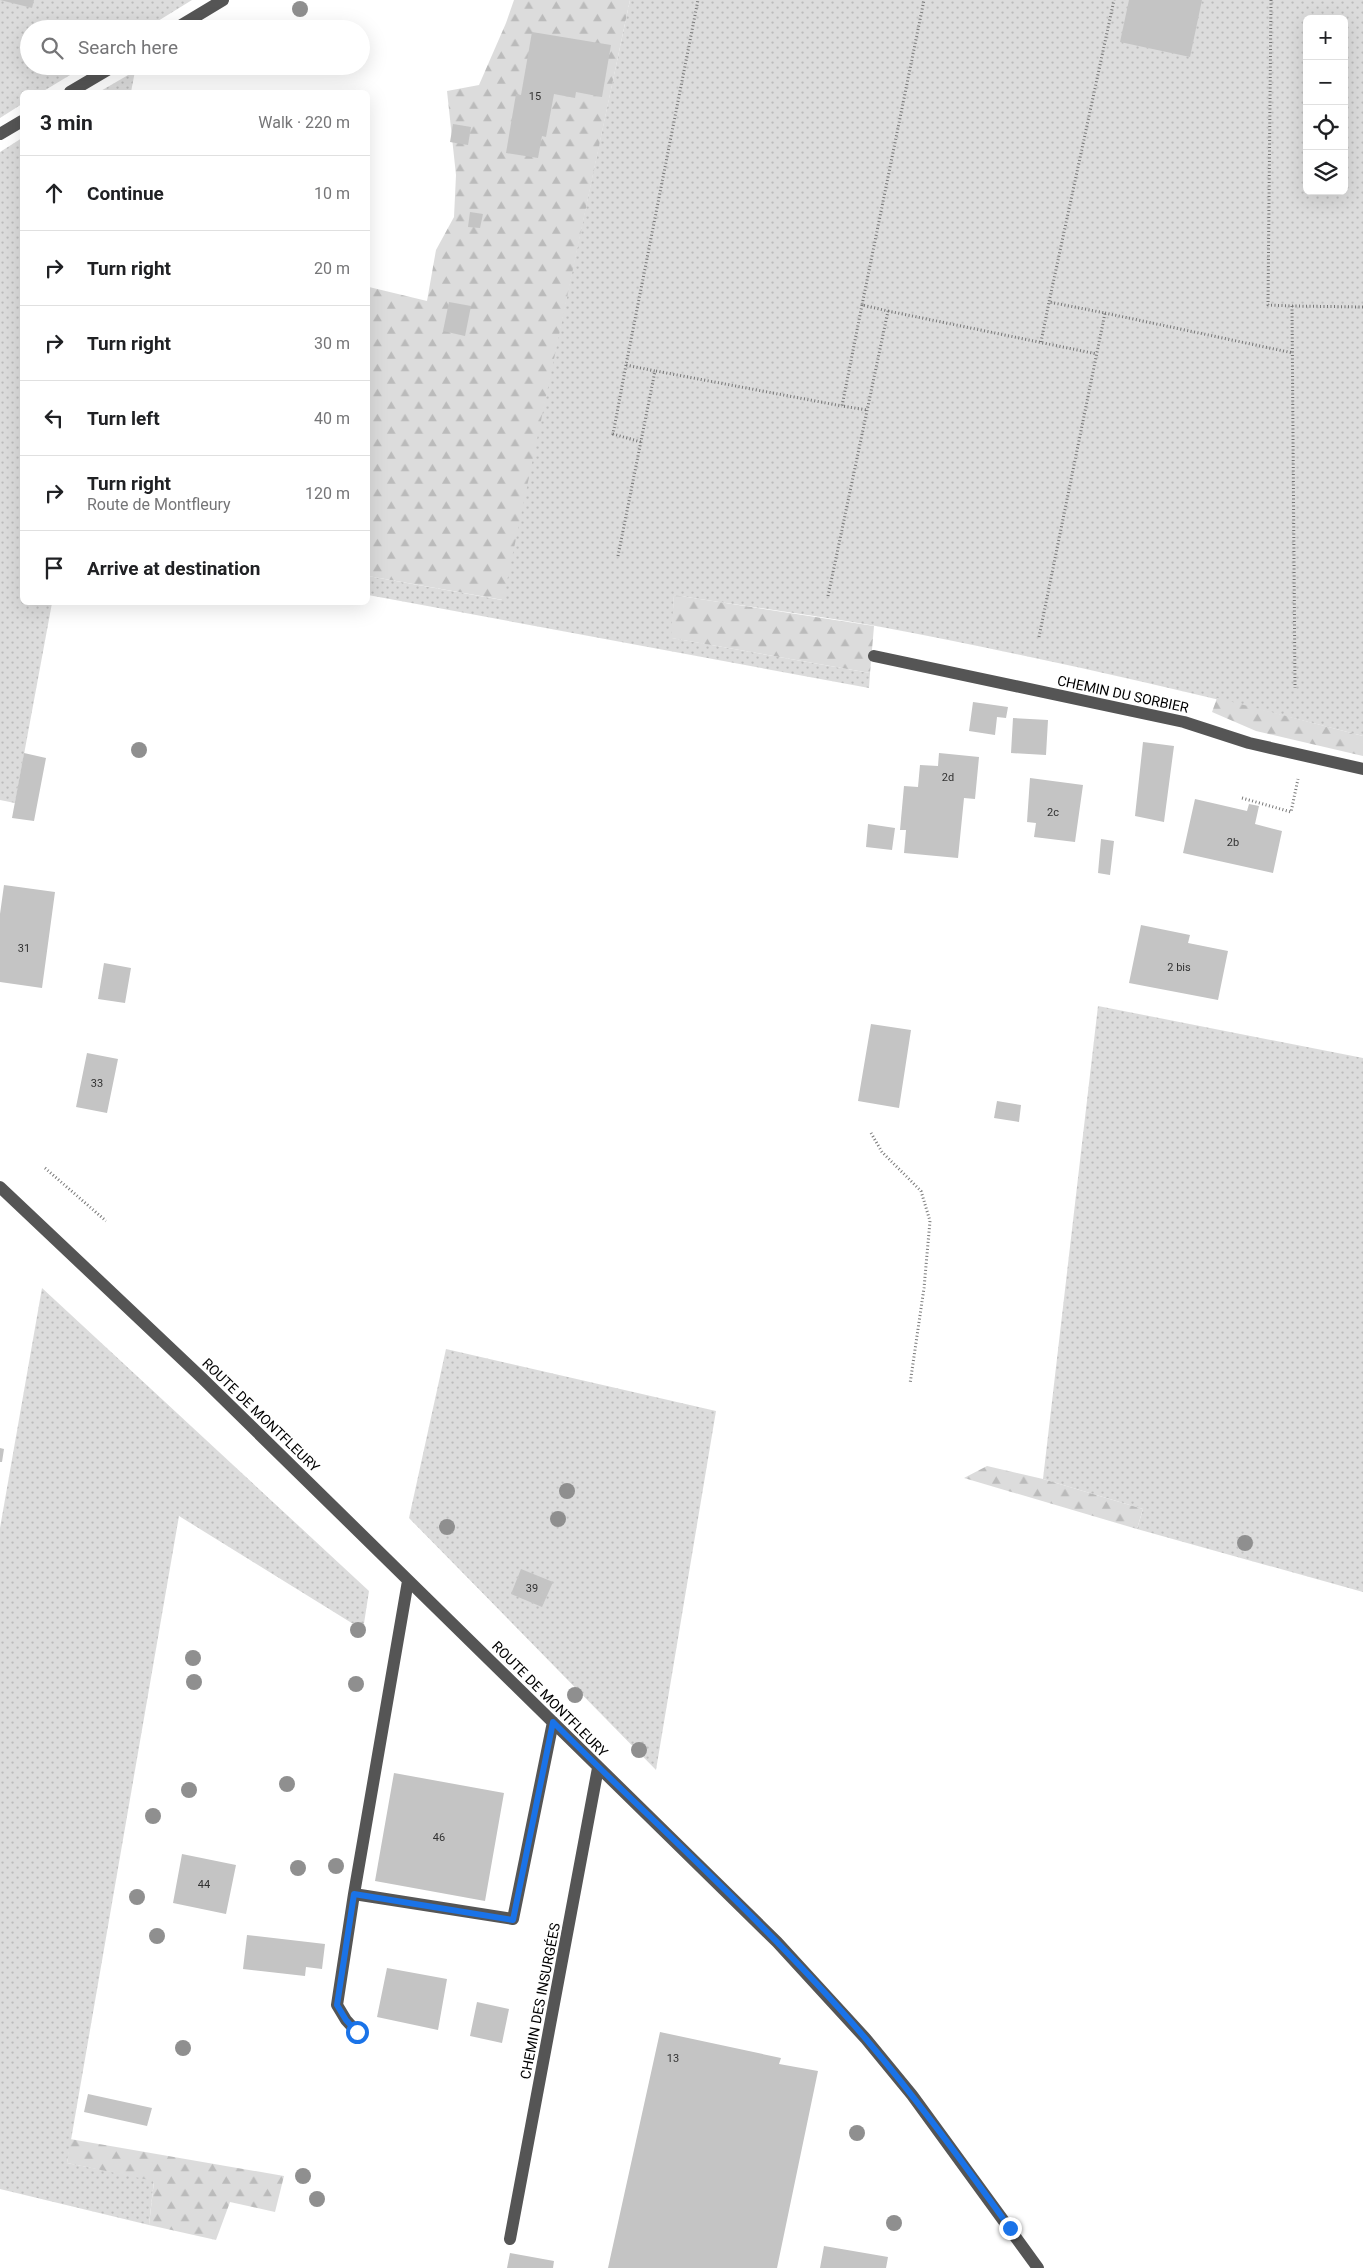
<!DOCTYPE html>
<html lang="en">
<head>
<meta charset="utf-8">
<style>
  :root { --surface:#fff; --page:#f2f2f2; --text:#202124; --muted:#757577; --line:#e0e0e0 }
  body { margin:0; font-family:Roboto,sans-serif; background:var(--page); color:var(--text) }
  .controls { position:absolute; right:15px; top:15px; display:grid; overflow:hidden; border-radius:8px; box-shadow:0 5px 20px #0002 }
  .controls button { width:45px; height:45px; display:grid; place-items:center; padding:0; border:0; border-bottom:1px solid var(--line); background:var(--surface); color:var(--text); font:25px sans-serif }
  .stop { position:absolute; width:15px; height:15px; margin:-11px; border:4px solid #1a73e8; border-radius:50%; background:#fff }
  .stop.end { background:#1a73e8; border-color:#fff; box-shadow:0 1px 5px #0008 }
  .list { margin:0; padding:0; list-style:none }
  h2 { display:flex; justify-content:space-between; align-items:center; height:65px; margin:0; padding:0 20px; font-size:21px }
  h2 small { font-size:16px; font-weight:400; color:var(--muted) }
  .list li { display:grid; grid-template-columns:32px 1fr auto; gap:15px; align-items:center; box-sizing:border-box; height:75px; padding:0 20px; border-top:1px solid var(--line) }
  .list b { display:block; font-size:19px; white-space:nowrap }
  .list p { margin:0; font-size:16px; white-space:nowrap; color:var(--muted) }
  .list em { font-size:16px; font-style:normal; color:var(--muted) }
  .icon { flex:none; width:28px; height:28px; fill:none; stroke:currentColor; stroke-width:2; stroke-linecap:round; stroke-linejoin:round }
  .map { position:relative; flex:none; width:1363px; height:2268px; overflow:hidden }
  .search { position:absolute; background:var(--surface); box-shadow:0 5px 20px #0002; left:20px; top:20px; width:350px; height:55px; display:flex; align-items:center; gap:12px; box-sizing:border-box; padding:0 18px; border-radius:28px; color:var(--muted); font-size:19px }
  .panel { position:absolute; background:var(--surface); box-shadow:0 5px 20px #0002; left:20px; top:90px; width:350px; height:515px; border-radius:8px }
  .map>svg:first-child { display:block }
  .grass { fill:url(#grass-dots); fill-rule:evenodd }
  .forest { fill:url(#forest-firs) }
  .building { fill:#c4c4c4 }
  .lines { fill:none; stroke-linecap:round; stroke-linejoin:round }
  .path { stroke:#777; stroke-width:3; stroke-dasharray:1 2.5; stroke-linecap:butt }
  .minor { stroke:#555; stroke-width:12 }
  .tree { fill:#8f8f8f }
  .route { stroke:#1a73e8; stroke-width:6 }
  .labels { text-anchor:middle; dominant-baseline:central; stroke-width:4.5; stroke-linejoin:round; paint-order:stroke }
  .number-label { font-size:11px; fill:#313131 }
  .street-label { font-size:14px; fill:#000; stroke:#fff }
</style>
</head>
<body>
<div class="map">
<svg width="1363" height="2268" viewBox="0 0 1363 2268">
  <defs>
    <pattern id="grass-dots" width="8" height="8" patternUnits="userSpaceOnUse" patternTransform="scale(1.25)"><rect width="8" height="8" fill="#dcdcdc"/><path d="M2 2h.1M6 6h.1" fill="none" stroke="#bbb" stroke-width="1.8" stroke-linecap="round"/></pattern>
    <pattern id="forest-firs" width="22" height="20" patternUnits="userSpaceOnUse" patternTransform="scale(1.25)"><rect width="22" height="20" fill="#dcdcdc"/><path d="M5 1l3.5 6h-7zM16 11l3.5 6h-7z" fill="#bbb"/></pattern>
  </defs>
  <rect width="100%" height="100%" fill="#fff"/>
  <path class="grass" d="M0 0H192L145 29H29V66H85L42 92H22V104L0 118Z
    M630 0H1363V736C1202 694 1040 657 876 626 809 614 741 606 674 595L672 638 870 673 869 688 368 595V576L502 600ZM1307 19H1344V191H1307Z
    M135 71 131 92H99Z
    M22 138V602L52 603 15 803 0 800V152Z
    M1098 1006 1363 1058V1592L1137 1529 1143 1509 1043 1479Z
    M42 1288 369 1591 363 1630 179 1516 67 2163 154 2180 149 2225 0 2189V1528Z
    M446 1349 716 1411 656 1770 409 1518Z"/>
  <path class="forest" d="M514 0H630L503 600 368 576V292L369 287 427 301 436 250 454 217 456 175 447 91 479 85 506 23Z
    M674 595 874 626 870 673 671 638Z
    M1217 698 1363 736V756L1256 731 1212 712Z
    M987 1466 1043 1479 1143 1509 1137 1529 964 1478Z
    M70 2139 284 2176 275 2212 230 2202 216 2240 149 2225 154 2181 67 2163Z"/>
  <path class="building" d="M0 0H34L32 8Z
    M1129 0H1202L1190 57 1120 42Z
    M532 32 611 45 602 97 576 92 575 98 554 94 546 137 542 136 538 158 506 153 516 94 521 95Z
    M453 124 471 127 468 145 450 142Z
    M470 212 483 214 480 228 468 227Z
    M449 302 471 306 465 336 443 331Z
    M973 702 1008 707 1006 718 997 717 995 735 969 731Z
    M1013 718 1048 720 1046 755 1011 753Z
    M1143 742 1174 746 1164 822 1135 816Z
    M24 753 46 758 34 821 12 818Z
    M939 753 979 757 975 799 964 798 958 858 904 853 906 830H900L904 786 918 787 920 765 938 766Z
    M1030 778 1083 785 1075 842 1034 837 1036 823 1027 822Z
    M1195 799 1247 811 1249 804 1259 806 1255 824 1282 831 1273 873 1183 853Z
    M868 824 895 828 892 850 866 847Z
    M1101 839 1114 841 1110 875 1098 873Z
    M4 885 55 892 42 988 0 982V914Z
    M1141 925 1190 935 1188 943 1228 951 1218 1000 1129 983Z
    M104 963 131 968 125 1003 98 999Z
    M871 1024 911 1030 899 1108 858 1101Z
    M87 1053 118 1059 107 1113 76 1107Z
    M997 1101 1021 1105 1019 1122 994 1118Z
    M0 1448 4 1449 2 1462H0Z
    M521 1569 553 1582 542 1607 511 1594Z
    M394 1773 504 1793 485 1901 375 1881Z
    M182 1854 236 1865 226 1914 173 1903Z
    M247 1935 325 1944 322 1969 306 1967 305 1976 243 1969Z
    M387 1968 447 1979 438 2030 377 2017Z
    M477 2002 509 2009 502 2043 470 2036Z
    M660 2032 781 2058 779 2064 818 2071 777 2268H608Z
    M88 2094 152 2108 147 2126 84 2112Z
    M824 2246 888 2257 886 2268H820Z
    M510 2253 554 2261 553 2268H507Z"/>
  <g class="lines">
    <path class="path" d="M1271 0 1268 305 1292 306 1295 688
      M862 305 842 406 867 410
      M1292 306 1363 307
      M888 311 1097 354
      M1105 313 1293 353
      M1041 342 1049 302
      M626 365 613 434 641 442
      M656 371 842 406
      M618 556 655 371 626 365 698 0
      M828 596 888 311 862 305 924 0
      M1039 637 1105 313 1049 302 1114 0
      M1242 798 1291 812 1298 779
      M871 1133 882 1152 921 1191 930 1221 924 1288 910 1384
      M45 1168 106 1221"/>
    <path class="minor" d="M175 29 223 0
      M70 92 114 66
      M0 134 22 121
      M874 656 1184 722 1249 743 1363 769
      M0 1187 202 1378 777 1942 866 2039 912 2095 1038 2268
      M408 1581 354 1894 513 1919 553 1722
      M354 1894 337 2005 346 2020 357 2032
      M510 2239 598 1768"/>
  </g>
  <g class="tree">
    <circle cx="300" cy="9" r="8"/>
    <circle cx="139" cy="750" r="8"/>
    <circle cx="567" cy="1491" r="8"/>
    <circle cx="558" cy="1519" r="8"/>
    <circle cx="447" cy="1527" r="8"/>
    <circle cx="1245" cy="1543" r="8"/>
    <circle cx="358" cy="1630" r="8"/>
    <circle cx="193" cy="1658" r="8"/>
    <circle cx="194" cy="1682" r="8"/>
    <circle cx="356" cy="1684" r="8"/>
    <circle cx="575" cy="1695" r="8"/>
    <circle cx="639" cy="1750" r="8"/>
    <circle cx="287" cy="1784" r="8"/>
    <circle cx="189" cy="1790" r="8"/>
    <circle cx="153" cy="1816" r="8"/>
    <circle cx="336" cy="1866" r="8"/>
    <circle cx="298" cy="1868" r="8"/>
    <circle cx="137" cy="1897" r="8"/>
    <circle cx="157" cy="1936" r="8"/>
    <circle cx="183" cy="2048" r="8"/>
    <circle cx="857" cy="2133" r="8"/>
    <circle cx="303" cy="2176" r="8"/>
    <circle cx="317" cy="2199" r="8"/>
    <circle cx="894" cy="2223" r="8"/>
  </g>
  <g class="lines">
    <path class="route" d="M357 2032 346 2020 337 2005 354 1894 513 1920 553 1722C658 1827 769 1926 866 2039 917 2099 963 2163 1010 2228"/>
  </g>
  <g class="labels">
    <g class="number-label">
      <text x="535" y="96">15</text>
      <text x="948" y="777">2d</text>
      <text x="1053" y="812">2c</text>
      <text x="1233" y="842">2b</text>
      <text x="24" y="948">31</text>
      <text x="1179" y="967">2 bis</text>
      <text x="97" y="1083">33</text>
      <text x="532" y="1588">39</text>
      <text x="439" y="1837">46</text>
      <text x="204" y="1884">44</text>
      <text x="673" y="2058">13</text>
    </g>
    <g class="street-label">
      <text transform="translate(1123 694) rotate(12)">CHEMIN DU SORBIER</text>
      <text transform="translate(261 1415) rotate(44)">ROUTE DE MONTFLEURY</text>
      <text transform="translate(550 1699) rotate(45)">ROUTE DE MONTFLEURY</text>
      <text transform="translate(540 2001) rotate(-79)">CHEMIN DES INSURGÉES</text>
    </g>
  </g>
</svg>
<div class="controls">
<button>+</button>
<button>−</button>
<button><svg class="icon" aria-label="locate" viewBox="0 0 24 24"><circle cx="12" cy="12" r="6"/><path d="M12 2v4M12 18v4M2 12h4M18 12h4"/></svg></button>
<button><svg class="icon" aria-label="layers" viewBox="0 0 24 24"><path d="M12 4l9 5-9 5-9-5zM3 14l9 5 9-5"/></svg></button>
</div>
<div class="stop" style="left:357px;top:2032px"></div>
<div class="stop end" style="left:1010px;top:2228px"></div>
<div class="search"><svg class="icon" aria-label="search" viewBox="0 0 24 24"><circle cx="10" cy="10" r="6"/><path d="M15 15l6 6"/></svg>Search here</div>
<section class="panel">
<h2>3 min<small>Walk · 220 m</small></h2>
<ul class="list">
<li><svg class="icon" aria-label="ahead" viewBox="0 0 24 24"><path d="M12 20V5M6 11l6-6 6 6"/></svg><div><b>Continue</b></div><em>10 m</em></li>
<li><svg class="icon" aria-label="right" viewBox="0 0 24 24"><path d="M7 20v-9h11M14 6l5 5-5 5"/></svg><div><b>Turn right</b></div><em>20 m</em></li>
<li><svg class="icon" aria-label="right" viewBox="0 0 24 24"><path d="M7 20v-9h11M14 6l5 5-5 5"/></svg><div><b>Turn right</b></div><em>30 m</em></li>
<li><svg class="icon" aria-label="left" viewBox="0 0 24 24"><path d="M17 20v-9H6M10 6l-5 5 5 5"/></svg><div><b>Turn left</b></div><em>40 m</em></li>
<li><svg class="icon" aria-label="right" viewBox="0 0 24 24"><path d="M7 20v-9h11M14 6l5 5-5 5"/></svg><div><b>Turn right</b><p>Route de Montfleury</p></div><em>120 m</em></li>
<li><svg class="icon" aria-label="arrive" viewBox="0 0 24 24"><path d="M6 21V4h12l-3 4 3 4H6"/></svg><div><b>Arrive at destination</b></div></li>
</ul>
</section>
</div>
</body>
</html>
